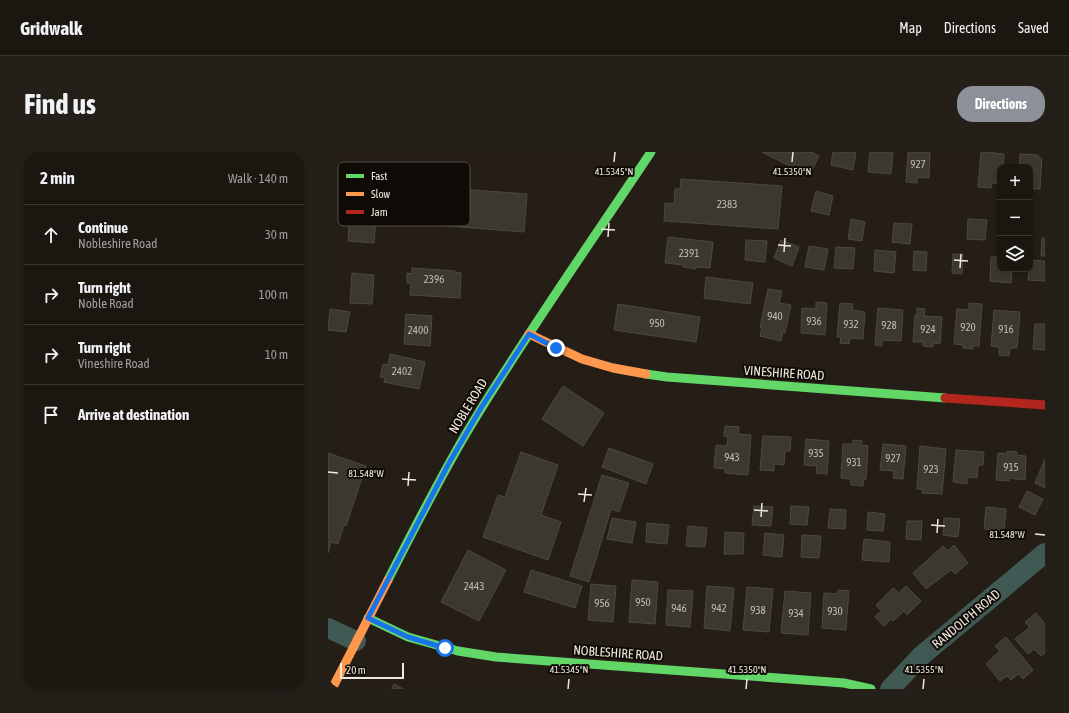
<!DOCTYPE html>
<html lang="en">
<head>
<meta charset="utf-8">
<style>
  :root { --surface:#1b1610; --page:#241f19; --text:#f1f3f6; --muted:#a09f9f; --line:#393530; --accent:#8c9099 }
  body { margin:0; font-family:"Asap Condensed",sans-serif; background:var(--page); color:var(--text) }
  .controls { position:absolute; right:12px; top:12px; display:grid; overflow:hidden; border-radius:8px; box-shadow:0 2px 6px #0003 }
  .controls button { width:36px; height:36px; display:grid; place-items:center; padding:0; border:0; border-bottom:1px solid var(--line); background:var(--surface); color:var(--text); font:20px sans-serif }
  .scale { position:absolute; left:12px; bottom:10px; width:64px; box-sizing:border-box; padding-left:4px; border:2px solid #f0e9df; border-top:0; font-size:11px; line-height:14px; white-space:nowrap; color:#f0e9df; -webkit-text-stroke:3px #0f0a05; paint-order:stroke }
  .stop { position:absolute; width:12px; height:12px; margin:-9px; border:3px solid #1a73e8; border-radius:50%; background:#fff }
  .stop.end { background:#1a73e8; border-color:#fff; box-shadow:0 1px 4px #0008 }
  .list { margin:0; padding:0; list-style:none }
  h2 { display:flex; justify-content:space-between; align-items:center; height:52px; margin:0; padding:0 16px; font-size:17px }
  h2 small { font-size:13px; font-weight:400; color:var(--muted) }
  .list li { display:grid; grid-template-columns:26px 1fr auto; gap:12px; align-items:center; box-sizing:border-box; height:60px; padding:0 16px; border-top:1px solid var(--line) }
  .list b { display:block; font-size:15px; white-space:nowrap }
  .list p { margin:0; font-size:13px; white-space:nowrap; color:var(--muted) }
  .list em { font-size:13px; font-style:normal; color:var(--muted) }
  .icon { flex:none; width:22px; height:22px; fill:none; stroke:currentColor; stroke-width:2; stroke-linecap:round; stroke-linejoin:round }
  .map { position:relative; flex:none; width:717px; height:537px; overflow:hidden; border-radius:16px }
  header { display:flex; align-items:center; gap:24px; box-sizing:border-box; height:56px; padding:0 20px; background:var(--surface); border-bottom:1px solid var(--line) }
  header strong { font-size:19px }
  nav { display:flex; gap:22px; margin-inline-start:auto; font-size:14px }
  .intro { display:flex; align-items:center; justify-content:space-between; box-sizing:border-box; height:96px; padding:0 24px }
  h1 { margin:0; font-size:28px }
  .button { padding:10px 18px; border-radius:16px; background:var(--accent); color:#fff; font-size:14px; font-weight:700 }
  main { display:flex; gap:24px; padding:0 24px }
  aside { flex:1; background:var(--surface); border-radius:16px; box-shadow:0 2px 6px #0003 }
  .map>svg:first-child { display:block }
  .building { fill:#3c3731; stroke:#4d4840 }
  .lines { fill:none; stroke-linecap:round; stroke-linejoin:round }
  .street { stroke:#405954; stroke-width:20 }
  .fast { stroke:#63d668; stroke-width:9 }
  .slow { stroke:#ff974d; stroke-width:9 }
  .jam { stroke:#b3261e; stroke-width:9 }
  .route { stroke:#1a73e8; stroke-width:5 }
  .ticks { fill:none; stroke:#f0e9df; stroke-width:1.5 }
  .labels { text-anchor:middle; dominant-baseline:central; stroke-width:4; stroke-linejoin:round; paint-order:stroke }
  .number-label { font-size:11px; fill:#c3bcb4 }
  .street-label { font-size:13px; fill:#f0e9df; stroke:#0f0a05 }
  .key { fill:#0f0a05; stroke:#524d46; stroke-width:1 }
  .key-label { font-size:11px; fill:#f0e9df }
  .ticks-label { font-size:10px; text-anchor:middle; fill:#f0e9df; stroke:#0f0a05; stroke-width:4; stroke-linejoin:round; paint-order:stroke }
</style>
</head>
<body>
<header>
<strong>Gridwalk</strong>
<nav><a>Map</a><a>Directions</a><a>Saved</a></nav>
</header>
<div class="intro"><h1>Find us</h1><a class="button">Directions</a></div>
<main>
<aside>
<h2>2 min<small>Walk · 140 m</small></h2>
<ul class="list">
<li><svg class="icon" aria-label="ahead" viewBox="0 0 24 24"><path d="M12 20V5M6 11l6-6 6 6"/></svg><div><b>Continue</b><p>Nobleshire Road</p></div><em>30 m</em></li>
<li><svg class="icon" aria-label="right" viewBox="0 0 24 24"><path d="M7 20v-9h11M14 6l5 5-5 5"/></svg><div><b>Turn right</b><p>Noble Road</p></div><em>100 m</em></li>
<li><svg class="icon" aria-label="right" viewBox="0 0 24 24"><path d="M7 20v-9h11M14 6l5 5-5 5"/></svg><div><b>Turn right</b><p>Vineshire Road</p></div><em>10 m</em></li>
<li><svg class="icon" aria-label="arrive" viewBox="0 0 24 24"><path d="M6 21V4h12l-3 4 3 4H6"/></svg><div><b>Arrive at destination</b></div></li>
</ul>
</aside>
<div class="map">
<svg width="717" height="537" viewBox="0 0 717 537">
  <rect width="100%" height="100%" fill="#241e16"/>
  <path class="building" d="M434 0H483L491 4 481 24Z
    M505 0H528L525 18 503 13Z
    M542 0H565L563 22 540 20Z
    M580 0H602L601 26 589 25V31L578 30Z
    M653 0H665V1L676 2 675 15H672V32L664 31 663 36 650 35Z
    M692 2 714 3 712 37H702V15H691Z
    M104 11 134 13 132 37 199 42 196 80 83 71 86 34 102 35Z
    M353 27 454 34 450 77 336 69 337 51 346 52 347 37H352Z
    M24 29 62 31 61 45 50 44 46 91 20 89Z
    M488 39 505 44 501 63 483 59Z
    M523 67 537 70 534 89 520 87Z
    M640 67 659 68 657 88 639 87Z
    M566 71 584 72 582 92 564 90Z
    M340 85 385 90 382 116 368 115V117L355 115V113L337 111Z
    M714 86H717V104H713Z
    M418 88 439 89 437 110 417 108Z
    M453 88 471 95 464 114 446 106Z
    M481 94 500 97 496 118 477 115Z
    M508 95 527 96 525 117 506 116Z
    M547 98 568 100 566 121 546 119Z
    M586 99 599 100 598 119 585 118Z
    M625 102H635L634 122 624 121Z
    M663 105H672V117H684L683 131 662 129Z
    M702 108 717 109V129L700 128Z
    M84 116 127 119V120L133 121 132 146 82 143 83 132 79 131V121L84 122Z
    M24 121 46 123 44 152 22 151Z
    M378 125 425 131 422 152 376 146Z
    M440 137 454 139 451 151 463 153 457 181 455 180 453 189 432 184 434 176 432 175Z
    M488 150 499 151 497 183 473 181 474 156 488 157Z
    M512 151 525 152 524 158 537 160 535 187 522 186 521 192 512 191 513 185H509Z
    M641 151 654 152 651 194H645V197L635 196V193L626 192 629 157 641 158Z
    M290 152 372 165 368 190 286 178Z
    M550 156 575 158 573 189 554 188V194L547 193Z
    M589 156 597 157 596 164 614 165 612 192 605 191V195L595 194V190H585L587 163 589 164Z
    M2 157 22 160 18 180 0 178Z
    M666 158 692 160 689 196H682L681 204 671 203V195L663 194Z
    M78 162 104 164 102 194 76 192Z
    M707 172H717V198L705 197Z
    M62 202 97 210 91 237 56 230 57 226 52 225 55 212 60 213Z
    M235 234 276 261 255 294 214 267Z
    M397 274 411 275 410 282 423 283 420 323 397 321V317L386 316 388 293 399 294 400 285 396 284Z
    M435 284 463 285 462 299H457L456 313 446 312V319L432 318Z
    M478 287 501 289 499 322 488 321 489 314 476 313Z
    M525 288 534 289 533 293 540 294 538 327H536L535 334 523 333V327L513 326 515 292H525Z
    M555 292 578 294 575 327 565 326 566 319 552 318Z
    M592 294 618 297 614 342 594 341V337H589Z
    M281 296 325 312 318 332 274 315Z
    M628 298 656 300 655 313H650L649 326 639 325V332L625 330Z
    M679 299 689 300V303L698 304 697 328 681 326V329L668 328 670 301 679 302Z
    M193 300 230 313 213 363 233 370 220 408 155 385 170 343 177 345Z
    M0 301 38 314 18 374 16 373 10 392 3 390 0 401Z
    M717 307V336L707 331Z
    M274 323 301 331 291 360 283 357 261 430 242 424Z
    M699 339 715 347 707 363 691 355Z
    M426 354 445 355 443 374 424 373Z
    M463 354 481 355 479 373 462 372Z
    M658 355 678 357 676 379 656 377Z
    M502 357 518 358 517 377 500 376Z
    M540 360 557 362 555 379 539 378Z
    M284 366 308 370 304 391 279 387Z
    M616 366 632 367 630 385 615 383Z
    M579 369H594L593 388 578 387Z
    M319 371 341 373 339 392 318 390Z
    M360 374 379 376 377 395 358 394Z
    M397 380 416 381 415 402H396Z
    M437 381 456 383 454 405 435 403Z
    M474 383 493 384 491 406 473 405Z
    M536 387 562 390 561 410 534 408Z
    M626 393 640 411 627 422 623 418 598 437 585 421 615 394 620 399Z
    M140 398 178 418 151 469 113 450Z
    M203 418 254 434 247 456 196 440Z
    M304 428 330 430 327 472 301 470Z
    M263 432 288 434 285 470 260 468Z
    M379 434 406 436 402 479 376 476Z
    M578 434 593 449 579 463 576 459 565 469 563 467 556 474 547 465 553 459 548 453 565 436 571 441Z
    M419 435 445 437 441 480 415 478Z
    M340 438 365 439 362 475 338 473Z
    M510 438 521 439 518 478 494 476 496 441 510 442Z
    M457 439 483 441 480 483 453 481Z
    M708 461 717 472V501L713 504 706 497 700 502 687 487 702 475 697 470Z
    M678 485 705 518 695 527 690 522 683 528 679 524 672 529 658 512 672 499 667 494Z
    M66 532 75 537H64Z"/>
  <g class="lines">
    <path class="street" d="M0 476 28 489
      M562 537 593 504 717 401"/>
    <path class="fast" d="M318 222 339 225 617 246
      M60 428C87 375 114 321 145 270 201 178 263 90 323 0
      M40 466 80 485 130 499 168 505 516 531 543 537"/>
    <path class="slow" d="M201 182 254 207 285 216 318 222
      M4 537 60 428"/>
    <path class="jam" d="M617 246 717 253"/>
  </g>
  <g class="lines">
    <path class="route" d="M117 496 80 485 40 466 121 311 153 256 201 182 228 196"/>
  </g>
  <path class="ticks" d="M286 10 287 0M464 10 465 0M273 77 287 78M280 85 281 71M450 93 463 94M456 100 457 86M626 108 640 109M632 116 633 102M0 320 10 321M74 327 88 328M80 334 81 320M250 342 264 343M256 350 258 336M426 358 440 359M433 365 434 351M603 373 617 374M609 381 610 367M707 382 717 383M240 537 241 527M418 537 419 527M595 537 596 527"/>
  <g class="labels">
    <g class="number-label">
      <text x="590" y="12">927</text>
      <text x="399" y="52">2383</text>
      <text x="361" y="101">2391</text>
      <text x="106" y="127">2396</text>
      <text x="447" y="164">940</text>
      <text x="486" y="169">936</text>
      <text x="329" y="171">950</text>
      <text x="523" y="172">932</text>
      <text x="561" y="173">928</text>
      <text x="640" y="175">920</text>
      <text x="600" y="177">924</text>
      <text x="678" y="177">916</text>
      <text x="90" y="178">2400</text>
      <text x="74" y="219">2402</text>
      <text x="488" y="301">935</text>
      <text x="404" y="305">943</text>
      <text x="565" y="306">927</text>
      <text x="526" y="310">931</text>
      <text x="683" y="315">915</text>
      <text x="603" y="317">923</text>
      <text x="146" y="434">2443</text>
      <text x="315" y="450">950</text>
      <text x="274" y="451">956</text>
      <text x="351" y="456">946</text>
      <text x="391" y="456">942</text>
      <text x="430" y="458">938</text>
      <text x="507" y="459">930</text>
      <text x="468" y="461">934</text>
    </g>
    <g class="street-label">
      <text transform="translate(456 221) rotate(4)">VINESHIRE ROAD</text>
      <text transform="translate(140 254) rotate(-59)">NOBLE ROAD</text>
      <text transform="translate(638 467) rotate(-40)">RANDOLPH ROAD</text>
      <text transform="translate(290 501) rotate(4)">NOBLESHIRE ROAD</text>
    </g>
  </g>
  <rect x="10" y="10" width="132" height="64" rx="6" class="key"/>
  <rect x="18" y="22" width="18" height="4" fill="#63d668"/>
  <rect x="18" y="40" width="18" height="4" fill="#ff974d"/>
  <rect x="18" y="58" width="18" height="4" fill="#b3261e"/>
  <g class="key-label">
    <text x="43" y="28">Fast</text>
    <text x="43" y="46">Slow</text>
    <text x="43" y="64">Jam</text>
  </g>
  <g class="ticks-label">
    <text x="286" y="23">41.5345°N</text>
    <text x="464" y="23">41.5350°N</text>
    <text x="38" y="325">81.548°W</text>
    <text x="679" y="386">81.548°W</text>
    <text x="241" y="521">41.5345°N</text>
    <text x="419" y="521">41.5350°N</text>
    <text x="596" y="521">41.5355°N</text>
  </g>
</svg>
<div class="controls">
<button>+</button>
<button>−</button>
<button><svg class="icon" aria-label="layers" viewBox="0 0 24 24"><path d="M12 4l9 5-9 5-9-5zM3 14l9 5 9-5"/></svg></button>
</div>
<div class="scale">20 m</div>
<div class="stop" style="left:117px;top:496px"></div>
<div class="stop end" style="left:228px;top:196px"></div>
</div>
</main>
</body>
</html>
